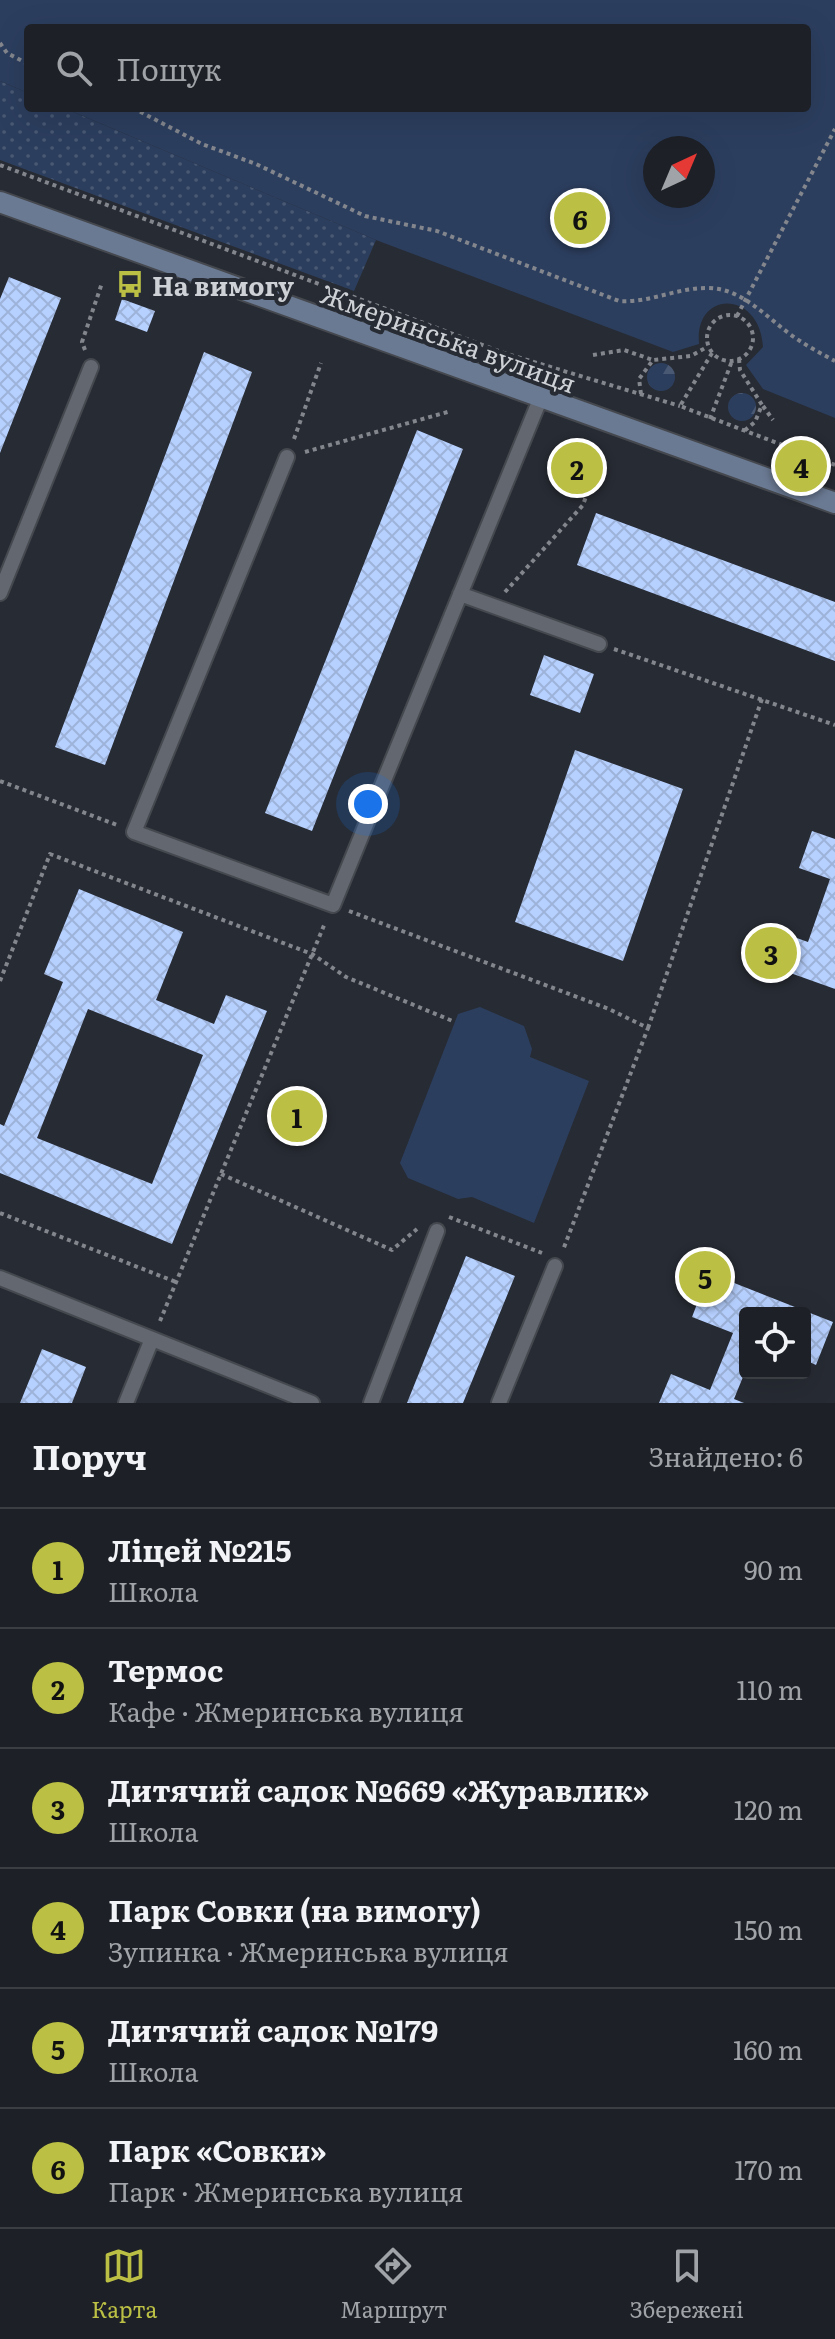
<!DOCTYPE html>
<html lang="uk">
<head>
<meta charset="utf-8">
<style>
  :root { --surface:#1d2026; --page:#2a2d32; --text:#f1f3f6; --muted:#a0a3a7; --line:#3b3e43; --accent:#bbc045 }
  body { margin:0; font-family:Literata,serif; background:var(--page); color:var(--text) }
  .controls { position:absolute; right:24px; bottom:24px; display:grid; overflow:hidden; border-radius:8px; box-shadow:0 8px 32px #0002 }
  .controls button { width:72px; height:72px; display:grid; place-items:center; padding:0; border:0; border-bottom:2px solid var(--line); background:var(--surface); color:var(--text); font:40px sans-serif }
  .compass { position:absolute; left:643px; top:136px; width:72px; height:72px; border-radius:50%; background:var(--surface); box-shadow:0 8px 32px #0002; rotate:44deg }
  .you { position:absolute; left:368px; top:804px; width:28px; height:28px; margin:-20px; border:6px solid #fff; border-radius:50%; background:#1a73e8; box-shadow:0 0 0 12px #1a73e833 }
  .badge { display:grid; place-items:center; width:52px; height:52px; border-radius:50%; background:var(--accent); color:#111; font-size:26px; font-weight:700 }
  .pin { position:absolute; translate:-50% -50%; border:4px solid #fff; box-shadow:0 2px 8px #0006 }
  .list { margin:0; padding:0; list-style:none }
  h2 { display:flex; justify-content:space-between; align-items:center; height:104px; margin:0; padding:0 32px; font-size:34px }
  h2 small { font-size:26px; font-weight:400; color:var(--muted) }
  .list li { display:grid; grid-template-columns:52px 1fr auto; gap:24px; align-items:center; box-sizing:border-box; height:120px; padding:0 32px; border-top:2px solid var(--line) }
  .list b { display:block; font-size:30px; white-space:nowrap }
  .list p { margin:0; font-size:26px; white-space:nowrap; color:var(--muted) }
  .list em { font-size:26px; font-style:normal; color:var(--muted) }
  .icon { flex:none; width:44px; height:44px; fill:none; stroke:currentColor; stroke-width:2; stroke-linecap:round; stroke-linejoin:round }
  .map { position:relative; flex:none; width:835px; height:1403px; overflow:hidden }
  .search { position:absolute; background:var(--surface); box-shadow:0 8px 32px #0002; left:24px; right:24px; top:24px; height:88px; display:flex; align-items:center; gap:20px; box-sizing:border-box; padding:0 28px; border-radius:8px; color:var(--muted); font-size:30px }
  .sheet { height:824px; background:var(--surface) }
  nav { display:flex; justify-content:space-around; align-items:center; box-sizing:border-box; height:112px; border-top:2px solid var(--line); background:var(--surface); font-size:22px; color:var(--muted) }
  nav a { display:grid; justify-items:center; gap:4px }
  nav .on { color:var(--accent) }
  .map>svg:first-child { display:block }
  .grass { fill:url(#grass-dots) }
  .forest { fill:url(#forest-firs) }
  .green { fill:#2c3e5e; fill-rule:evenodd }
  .building { fill:url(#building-cross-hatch); fill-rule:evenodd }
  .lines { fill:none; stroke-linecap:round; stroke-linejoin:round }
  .service-casing { stroke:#45494f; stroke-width:18 }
  .secondary-casing { stroke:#45494f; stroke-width:24 }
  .path { stroke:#83868d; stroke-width:4; stroke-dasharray:4 4; stroke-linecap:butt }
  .service { stroke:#626770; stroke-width:14 }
  .secondary { stroke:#6b7a93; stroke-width:20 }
  .labels { text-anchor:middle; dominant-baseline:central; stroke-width:8; stroke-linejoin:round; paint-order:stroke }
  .poi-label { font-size:26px; font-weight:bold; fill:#ced1d6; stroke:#272b33; text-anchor:start }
  .street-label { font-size:26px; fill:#ced1d6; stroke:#272b33 }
</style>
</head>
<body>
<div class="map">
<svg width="835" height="1403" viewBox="0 0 835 1403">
  <defs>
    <pattern id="grass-dots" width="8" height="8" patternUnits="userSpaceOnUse" patternTransform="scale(2)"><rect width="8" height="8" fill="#2c3e5e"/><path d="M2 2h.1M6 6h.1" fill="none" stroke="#495974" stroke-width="1.8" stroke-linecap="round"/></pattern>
    <pattern id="forest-firs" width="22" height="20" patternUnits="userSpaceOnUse" patternTransform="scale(2)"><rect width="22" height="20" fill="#2c3e5e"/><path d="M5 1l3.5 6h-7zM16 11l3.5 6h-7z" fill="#495974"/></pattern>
    <pattern id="building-cross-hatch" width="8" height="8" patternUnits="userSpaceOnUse" patternTransform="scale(2)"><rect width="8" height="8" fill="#b6d0ff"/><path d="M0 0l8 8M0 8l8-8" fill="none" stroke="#9eb3d9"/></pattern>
  </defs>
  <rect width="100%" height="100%" fill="#272b33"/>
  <path class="grass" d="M0 81 28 93V108H64L376 240 354 291 0 160Z"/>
  <path class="forest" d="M647 377a14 14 0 1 1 28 0a14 14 0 1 1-28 0Z
    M728 407a14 14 0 1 1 28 0a14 14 0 1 1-28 0Z"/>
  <path class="green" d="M0 0H835V418L763 389 746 365 763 347C760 290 694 289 699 344L673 352 376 240 64 108H807V28H28V93L0 81ZM655 148H703V196H655Z
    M480 1007 524 1026 532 1049 530 1057 589 1081 534 1223 472 1197 458 1199 408 1178 400 1163 458 1014Z"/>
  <path class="building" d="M9 277 61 298 0 453V299Z
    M122 299 155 311 147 332 115 320Z
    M204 352 252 372 105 765 55 747Z
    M417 430 463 449 312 831 265 813Z
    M569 458 590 465 584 484 563 476Z
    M596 513 835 602V661L577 565Z
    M544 655 594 674 580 713 530 695Z
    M575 750 683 789 623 961 515 922Z
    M812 831 835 839V989L768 965 780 932 808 942 830 879 799 868Z
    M79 889 183 932 156 1000 214 1024 226 995 267 1011 172 1244 0 1173V1124L4 1126 63 982 44 974ZM88 1009 203 1055 152 1184 37 1138Z
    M466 1256 515 1276 463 1403H407Z
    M709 1273 833 1322 816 1365 805 1360V1313H745V1372L734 1399 744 1403H659L671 1374 710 1390 733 1333 692 1317Z
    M42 1349 86 1367 72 1403H20Z"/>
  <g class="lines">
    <g class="service-casing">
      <path id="service" d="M287 457 134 832 333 905 541 397
        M0 593 91 367
        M460 594 599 644
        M0 1278 312 1403
        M126 1403 152 1339
        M371 1403 437 1231
        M499 1403 555 1266"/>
    </g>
    <g class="secondary-casing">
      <path id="secondary" d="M0 202 835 503"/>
    </g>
    <path class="path" d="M0 43 7 53 28 64
      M133 108 202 144 256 164 365 216 437 231 619 301C650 303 676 288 706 288 743 287 768 320 797 339 809 347 822 354 835 361
      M0 165 504 353 680 406
      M707 338a23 23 0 1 1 46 0a23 23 0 1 1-46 0Z
      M737 316 835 129
      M85 350 82 342 102 283
      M712 353 680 406 835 465
      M593 355 624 350 653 360
      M739 359 740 370 762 405 755 422 744 431
      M641 394 639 379 653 360 691 356 707 347
      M763 406 773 420
      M710 419 732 361
      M294 439 321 363
      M305 452 451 411
      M505 592 583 505 598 462
      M614 649 835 725
      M0 781 117 825
      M349 911 609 1009 648 1028 563 1250
      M0 981 50 854 312 954 346 977 455 1022
      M648 1028 762 699
      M221 1174 392 1250 417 1229
      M0 1213 176 1282
      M449 1217 542 1253
      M160 1321 325 923"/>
    <use href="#service" class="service"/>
    <use href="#secondary" class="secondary"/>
  </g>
  <defs>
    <g id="bus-bare" transform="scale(2.16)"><path d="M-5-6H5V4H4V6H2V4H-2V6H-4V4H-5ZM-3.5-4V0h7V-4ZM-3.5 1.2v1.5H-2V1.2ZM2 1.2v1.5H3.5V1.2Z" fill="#bbc045" stroke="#272b33" stroke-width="2.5" paint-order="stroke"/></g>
  </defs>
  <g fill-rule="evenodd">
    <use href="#bus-bare" x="130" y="284"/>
  </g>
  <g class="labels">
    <g class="poi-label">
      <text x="152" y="284">На вимогу</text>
    </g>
    <g class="street-label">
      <text transform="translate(449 337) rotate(20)">Жмеринська вулиця</text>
    </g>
  </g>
</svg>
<div class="controls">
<button><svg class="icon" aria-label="locate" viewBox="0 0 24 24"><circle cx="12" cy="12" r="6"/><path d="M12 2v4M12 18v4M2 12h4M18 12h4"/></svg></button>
</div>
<svg class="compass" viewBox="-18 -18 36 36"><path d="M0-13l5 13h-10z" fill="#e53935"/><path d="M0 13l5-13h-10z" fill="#a0a3a7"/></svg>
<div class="you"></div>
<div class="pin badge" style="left:297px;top:1116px">1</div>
<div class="pin badge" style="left:577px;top:468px">2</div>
<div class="pin badge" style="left:771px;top:953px">3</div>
<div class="pin badge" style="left:801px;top:466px">4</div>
<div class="pin badge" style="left:705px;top:1277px">5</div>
<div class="pin badge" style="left:580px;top:218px">6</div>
<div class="search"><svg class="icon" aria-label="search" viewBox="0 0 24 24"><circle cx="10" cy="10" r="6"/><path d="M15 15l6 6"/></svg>Пошук</div>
</div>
<section class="sheet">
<h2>Поруч<small>Знайдено: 6</small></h2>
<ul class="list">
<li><span class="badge">1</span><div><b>Ліцей №215</b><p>Школа</p></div><em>90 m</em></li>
<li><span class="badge">2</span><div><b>Термос</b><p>Кафе · Жмеринська вулиця</p></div><em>110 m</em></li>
<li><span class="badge">3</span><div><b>Дитячий садок №669 «Журавлик»</b><p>Школа</p></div><em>120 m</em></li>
<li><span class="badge">4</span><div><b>Парк Совки (на вимогу)</b><p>Зупинка · Жмеринська вулиця</p></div><em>150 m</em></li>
<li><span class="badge">5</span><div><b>Дитячий садок №179</b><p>Школа</p></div><em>160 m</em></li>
<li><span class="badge">6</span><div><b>Парк «Совки»</b><p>Парк · Жмеринська вулиця</p></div><em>170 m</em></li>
</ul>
</section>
<nav>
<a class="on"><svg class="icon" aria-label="map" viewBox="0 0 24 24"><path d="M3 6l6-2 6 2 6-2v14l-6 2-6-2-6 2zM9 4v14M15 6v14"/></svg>Карта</a>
<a><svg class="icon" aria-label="directions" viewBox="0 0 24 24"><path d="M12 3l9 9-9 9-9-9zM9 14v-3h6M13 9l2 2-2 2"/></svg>Маршрут</a>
<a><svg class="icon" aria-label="saved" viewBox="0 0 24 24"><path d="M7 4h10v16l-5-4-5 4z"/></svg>Збережені</a>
</nav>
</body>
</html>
